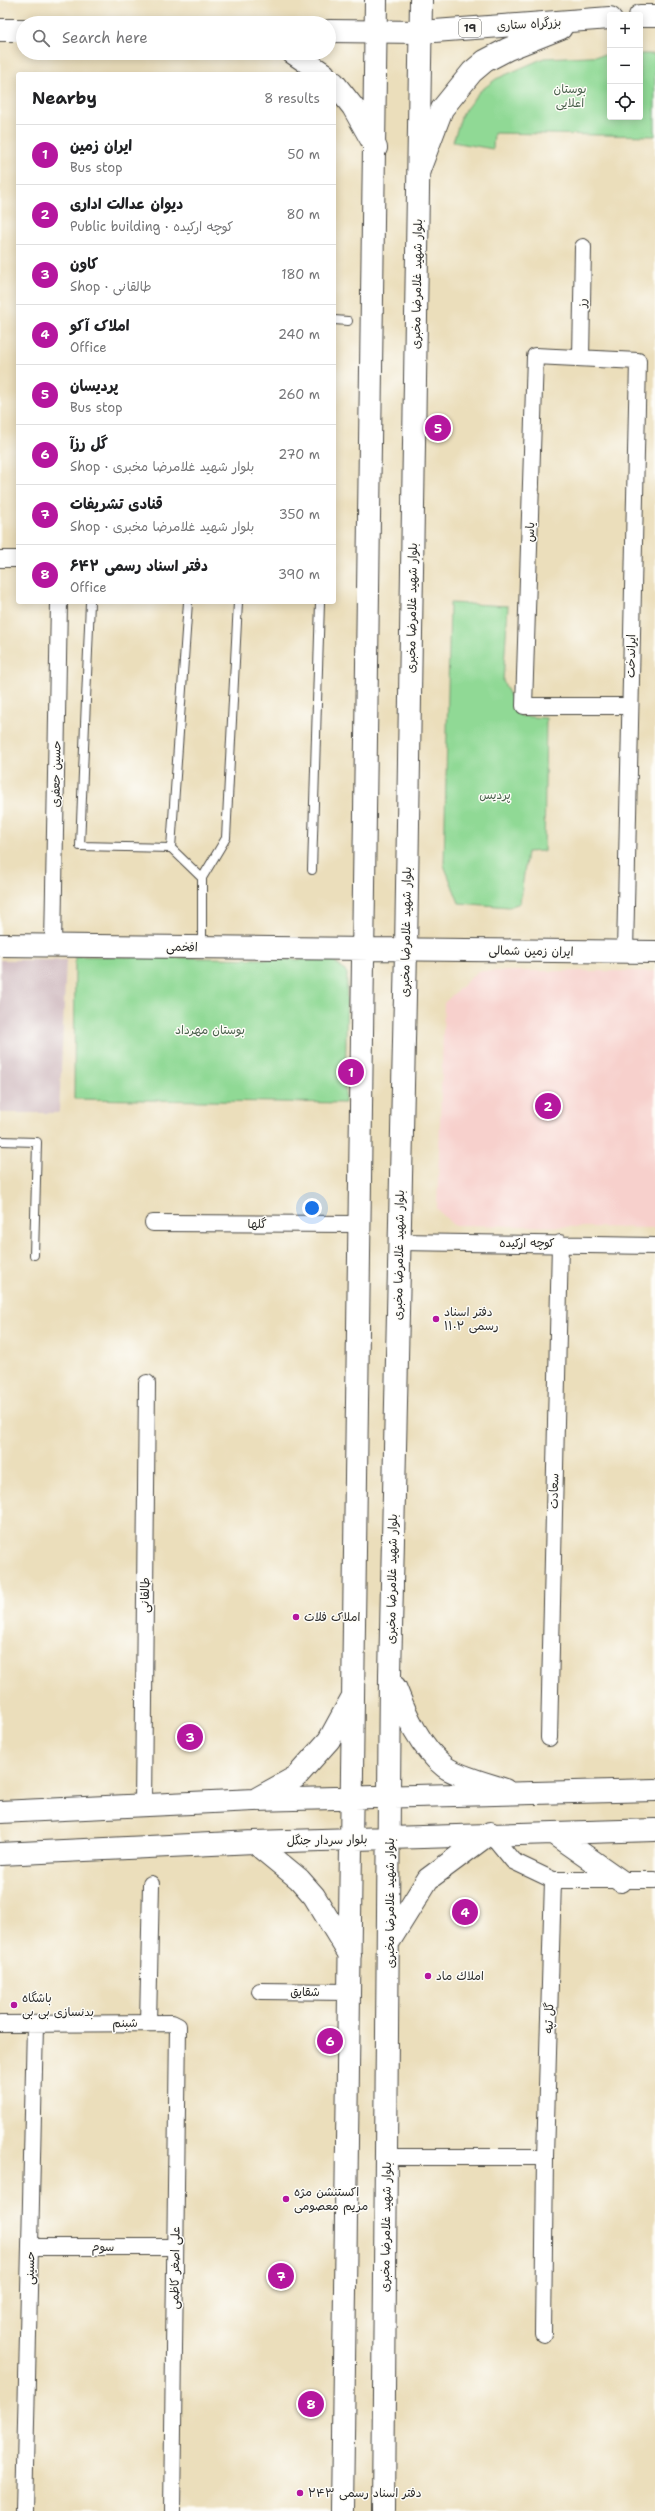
<!DOCTYPE html>
<html lang="en">
<head>
<meta charset="utf-8">
<style>
  :root { --surface:#fff; --page:#f2f2f2; --text:#202124; --muted:#757577; --line:#e0e0e0; --accent:#b5179e }
  body { margin:0; font-family:"Shantell Sans","Playpen Sans Arabic",sans-serif; background:var(--page); color:var(--text) }
  .controls { position:absolute; right:12px; top:12px; display:grid; overflow:hidden; border-radius:4px; box-shadow:0 2px 10px #0003 }
  .controls button { width:36px; height:36px; display:grid; place-items:center; padding:0; border:0; border-bottom:1px solid var(--line); background:var(--surface); color:var(--text); font:20px sans-serif }
  .you { position:absolute; left:312px; top:1208px; width:14px; height:14px; margin:-10px; border:3px solid #fff; border-radius:50%; background:#1a73e8; box-shadow:0 0 0 6px #1a73e833 }
  .badge { display:grid; place-items:center; width:26px; height:26px; border-radius:50%; background:var(--accent); color:#fff; font-size:13px; font-weight:700 }
  .pin { position:absolute; translate:-50% -50%; border:2px solid #fff; box-shadow:0 1px 4px #0006 }
  .list { margin:0; padding:0; list-style:none }
  h2 { display:flex; justify-content:space-between; align-items:center; height:52px; margin:0; padding:0 16px; font-size:17px }
  h2 small { font-size:13px; font-weight:400; color:var(--muted) }
  .list li { display:grid; grid-template-columns:26px 1fr auto; gap:12px; align-items:center; box-sizing:border-box; height:60px; padding:0 16px; border-top:1px solid var(--line) }
  .list b { display:block; font-size:15px; white-space:nowrap }
  .list p { margin:0; font-size:13px; white-space:nowrap; color:var(--muted) }
  .list em { font-size:13px; font-style:normal; color:var(--muted) }
  .icon { flex:none; width:22px; height:22px; fill:none; stroke:currentColor; stroke-width:2; stroke-linecap:round; stroke-linejoin:round }
  .map { position:relative; flex:none; width:655px; height:2511px; overflow:hidden }
  .search { position:absolute; background:var(--surface); box-shadow:0 2px 10px #0003; left:16px; top:16px; width:320px; height:44px; display:flex; align-items:center; gap:10px; box-sizing:border-box; padding:0 14px; border-radius:22px; color:var(--muted); font-size:15px }
  .panel { position:absolute; background:var(--surface); box-shadow:0 2px 10px #0003; left:16px; top:72px; width:320px; height:532px; border-radius:4px }
  .map>svg:first-child { display:block }
  .built { fill:#f7d0cc }
  .industrial { fill:#d2bec3 }
  .green { fill:#90d995; stroke:#5e8260 }
  .lines { fill:none; stroke-linecap:round; stroke-linejoin:round }
  .lane-casing { stroke:#484641; stroke-width:10 }
  .street-casing { stroke:#484641; stroke-width:18 }
  .secondary-casing { stroke:#484641; stroke-width:24 }
  .highway-casing { stroke:#484641; stroke-width:24 }
  .lane { stroke:#fff; stroke-width:8 }
  .street { stroke:#fff; stroke-width:16 }
  .secondary { stroke:#fff; stroke-width:22 }
  .highway { stroke:#fff; stroke-width:22 }
  .poi-dot { fill:#b5179e; stroke:#fdfcf7; stroke-width:1.5 }
  .labels { text-anchor:middle; dominant-baseline:central; stroke-width:3; stroke-linejoin:round; paint-order:stroke }
  .shield { fill:#fdfcf7; stroke:#6a6a68; stroke-width:1 }
  .shield-label { font-size:11px; font-weight:bold; fill:#2b2b2b }
  .street-label { font-size:12px; fill:#2b2b2b; stroke:#fdfcf7 }
  .park-label { font-size:12px; fill:#495f4b; stroke:#fdfcf7 }
  .poi-label { font-size:12px; fill:#2b2b2b; stroke:#fdfcf7; text-anchor:start }
</style>
</head>
<body>
<div class="map">
<svg width="655" height="2511" viewBox="0 0 655 2511">
  <rect width="100%" height="100%" fill="#fdfcf7"/>
  <filter id="ink" filterUnits="userSpaceOnUse"><feTurbulence type="fractalNoise" baseFrequency=".025" numOctaves="2"/><feDisplacementMap in="SourceGraphic" scale="8" xChannelSelector="R" yChannelSelector="G"/><feConvolveMatrix kernelMatrix="1 2 1 2 8 2 1 2 1" color-interpolation-filters="sRGB"/></filter>
  <filter id="wash" filterUnits="userSpaceOnUse"><feTurbulence type="fractalNoise" baseFrequency=".012" numOctaves="4" result="noise"/><feDisplacementMap in="SourceGraphic" scale="16" xChannelSelector="R" yChannelSelector="G"/><feGaussianBlur stdDeviation="0.9" result="paint"/><feColorMatrix in="noise" values="0 0 0 0 0 0 0 0 0 0 0 0 0 0 0 0 0 1.4 0 .05"/><feComposite in="paint" operator="in"/></filter>
  <g filter="url(#wash)">
    <rect width="100%" height="100%" fill="#ebdebb"/>
    <path class="built" d="M478 971H655V1228L453 1225 437 1209 444 1003Z"/>
    <path class="industrial" d="M0 960H66L59 1113H0Z"/>
    <path class="green" d="M640 54H655V136L494 133 493 149 453 142 462 114 479 92 496 79 544 58 610 55V117H640Z
      M450 603 508 606 503 681 520 716 546 718 544 851 527 852 520 903 509 907 459 903 444 865Z
      M75 956 333 960 347 973 345 1103 74 1099Z"/>
  </g>
  <g filter="url(#ink)">
    <g class="lines">
      <g class="lane-casing">
        <path id="lane" d="M334 320 348 321
          M90 602 80 846 171 848 202 878
          M171 848 188 602
          M312 870 320 602
          M202 947V878L226 838 238 602
          M0 1141 37 1142 34 1255"/>
      </g>
      <g class="street-casing">
        <path id="street" d="M581 358 583 247
          M0 559H18
          M53 946 59 602
          M625 952 638 361 535 356 524 706H630
          M153 1223 360 1224
          M399 1242 655 1246
          M549 1738 560 1243
          M143 1807 147 1383
          M490 1833 513 1861 553 1880H655
          M260 1991 349 1992
          M148 2023 151 1884
          M0 2024 172 2023 178 2026 172 2511
          M387 2157H545
          M30 2247H175
          M543 2334 545 2157 553 1880
          M24 2511 35 2025"/>
      </g>
      <g class="secondary-casing">
        <path id="secondary" d="M0 945 655 952
          M395 1687C406 1715 420 1747 445 1767 455 1775 491 1785 505 1790
          M258 1798 296 1777 329 1740 352 1698
          M0 1812 254 1800 655 1790
          M554 1834 621 1881
          M254 1842 299 1879 314 1896 350 1955
          M0 1854 254 1842 655 1830
          M390 1940 428 1879 490 1833
          M342 2511 376 0
          M383 2511 390 1675 406 950 421 0"/>
      </g>
      <g class="highway-casing">
        <path id="highway" d="M640 16H655
          M0 30H23
          M329 31 421 32 610 18
          M293 53 324 74
          M334 83 353 107 376 148
          M419 170 442 109 472 72 485 61 508 49 561 28"/>
      </g>
      <use href="#lane" class="lane"/>
      <use href="#street" class="street"/>
      <use href="#secondary" class="secondary"/>
      <use href="#highway" class="highway"/>
    </g>
  </g>
  <g class="poi-dot">
    <circle cx="436" cy="1319" r="4"/>
    <circle cx="296" cy="1617" r="4"/>
    <circle cx="428" cy="1976" r="4"/>
    <circle cx="14" cy="2005" r="4"/>
    <circle cx="286" cy="2199" r="4"/>
    <circle cx="300" cy="2493" r="4"/>
  </g>
  <g class="labels">
    <rect class="shield" x="459" y="19" width="22" height="18" rx="3"/>
    <g class="shield-label">
      <text x="470" y="28">19</text>
    </g>
    <g class="street-label">
      <text transform="translate(529 24) rotate(-4)">بزرگراه ستاری</text>
      <text transform="translate(417 284) rotate(-89)">بلوار شهید غلامرضا مخبری</text>
      <text transform="translate(582 303) rotate(-89)">رز</text>
      <text transform="translate(530 532) rotate(-88)">یاس</text>
      <text transform="translate(412 608) rotate(-89)">بلوار شهید غلامرضا مخبری</text>
      <text transform="translate(631 656) rotate(-89)">ایراندخت</text>
      <text transform="translate(56 774) rotate(-89)">حسین جعفری</text>
      <text transform="translate(406 932) rotate(-89)">بلوار شهید غلامرضا مخبری</text>
      <text transform="translate(182 947) rotate(1)">افخمی</text>
      <text transform="translate(531 951) rotate(1)">ایران زمین شمالی</text>
      <text x="257" y="1224">گلها</text>
      <text x="527" y="1243">کوچه ارکیده</text>
      <text transform="translate(399 1255) rotate(-89)">بلوار شهید غلامرضا مخبری</text>
      <text transform="translate(554 1491) rotate(-89)">سعادت</text>
      <text transform="translate(392 1579) rotate(-89)">بلوار شهید غلامرضا مخبری</text>
      <text transform="translate(145 1595) rotate(-89)">طالقانی</text>
      <text transform="translate(327 1840) rotate(-1)">بلوار سردار جنگل</text>
      <text transform="translate(390 1903) rotate(-90)">بلوار شهید غلامرضا مخبری</text>
      <text x="305" y="1992">شقایق</text>
      <text transform="translate(549 2018) rotate(-88)">گل تپه</text>
      <text transform="translate(125 2023) rotate(-1)">شبنم</text>
      <text transform="translate(386 2227) rotate(-89)">بلوار شهید غلامرضا مخبری</text>
      <text x="103" y="2247">سوم</text>
      <text transform="translate(30 2268) rotate(-89)">حسینی</text>
      <text transform="translate(175 2268) rotate(-89)">علی اصغر کاظمی</text>
    </g>
    <g class="park-label">
      <text x="570" y="89">بوستان<tspan x="570" dy="14">اعلایی</tspan></text>
      <text x="495" y="795">پردیس</text>
      <text x="210" y="1030">بوستان مهرداد</text>
    </g>
    <g class="poi-label">
      <text x="444" y="1312">دفتر اسناد<tspan x="444" dy="14">رسمی ۱۱۰۲</tspan></text>
      <text x="304" y="1617">املاک فلات</text>
      <text x="436" y="1976">املاك ماد</text>
      <text x="22" y="1998">باشگاه<tspan x="22" dy="14">بدنسازی بی بی</tspan></text>
      <text x="294" y="2192">اکستنشن مژه<tspan x="294" dy="14">مریم معصومی</tspan></text>
      <text x="308" y="2493">دفتر اسناد رسمی ۲۴۳</text>
    </g>
  </g>
</svg>
<div class="controls">
<button>+</button>
<button>−</button>
<button><svg class="icon" aria-label="locate" viewBox="0 0 24 24"><circle cx="12" cy="12" r="6"/><path d="M12 2v4M12 18v4M2 12h4M18 12h4"/></svg></button>
</div>
<div class="you"></div>
<div class="pin badge" style="left:351px;top:1072px">1</div>
<div class="pin badge" style="left:548px;top:1106px">2</div>
<div class="pin badge" style="left:190px;top:1737px">3</div>
<div class="pin badge" style="left:465px;top:1912px">4</div>
<div class="pin badge" style="left:438px;top:428px">5</div>
<div class="pin badge" style="left:330px;top:2041px">6</div>
<div class="pin badge" style="left:281px;top:2276px">7</div>
<div class="pin badge" style="left:311px;top:2404px">8</div>
<div class="search"><svg class="icon" aria-label="search" viewBox="0 0 24 24"><circle cx="10" cy="10" r="6"/><path d="M15 15l6 6"/></svg>Search here</div>
<section class="panel">
<h2>Nearby<small>8 results</small></h2>
<ul class="list">
<li><span class="badge">1</span><div><b>ایران زمین</b><p>Bus stop</p></div><em>50 m</em></li>
<li><span class="badge">2</span><div><b>دیوان عدالت اداری</b><p>Public building · کوچه ارکیده</p></div><em>80 m</em></li>
<li><span class="badge">3</span><div><b>کاون</b><p>Shop · طالقانی</p></div><em>180 m</em></li>
<li><span class="badge">4</span><div><b>املاک آکو</b><p>Office</p></div><em>240 m</em></li>
<li><span class="badge">5</span><div><b>پردیسان</b><p>Bus stop</p></div><em>260 m</em></li>
<li><span class="badge">6</span><div><b>گل رزآ</b><p>Shop · بلوار شهید غلامرضا مخبری</p></div><em>270 m</em></li>
<li><span class="badge">7</span><div><b>قنادی تشریفات</b><p>Shop · بلوار شهید غلامرضا مخبری</p></div><em>350 m</em></li>
<li><span class="badge">8</span><div><b>دفتر اسناد رسمی ۶۴۲</b><p>Office</p></div><em>390 m</em></li>
</ul>
</section>
</div>
</body>
</html>
